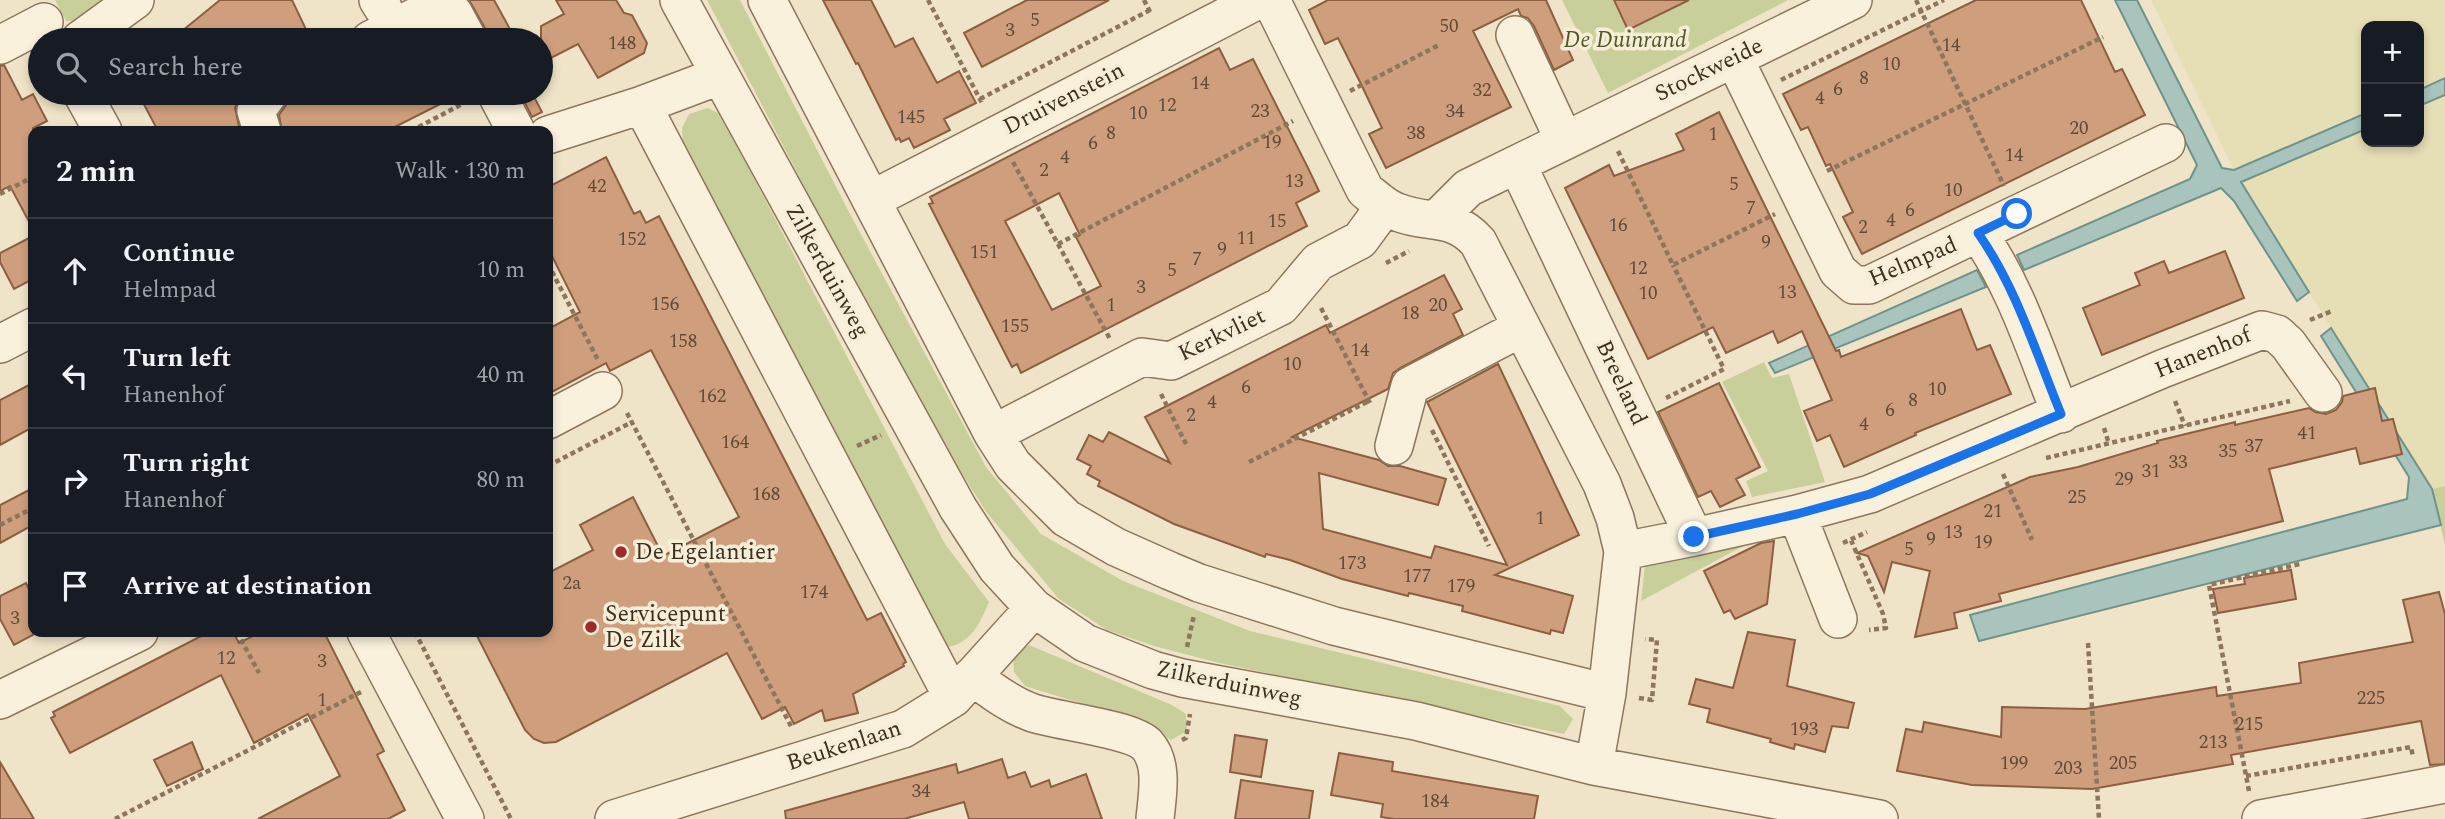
<!DOCTYPE html>
<html lang="en">
<head>
<meta charset="utf-8">
<style>
  :root { --surface:#171b24; --page:#20242c; --text:#f1f3f6; --muted:#9ea1a6; --line:#363941 }
  body { margin:0; font-family:Spectral,serif; background:var(--page); color:var(--text) }
  .controls { position:absolute; right:21px; top:21px; display:grid; overflow:hidden; border-radius:14px; box-shadow:0 4px 10px #0003 }
  .controls button { width:63px; height:63px; display:grid; place-items:center; padding:0; border:0; border-bottom:2px solid var(--line); background:var(--surface); color:var(--text); font:35px sans-serif }
  .stop { position:absolute; width:21px; height:21px; margin:-16px; border:5px solid #1a73e8; border-radius:50%; background:#fff }
  .stop.end { background:#1a73e8; border-color:#fff; box-shadow:0 2px 7px #0008 }
  .list { margin:0; padding:0; list-style:none }
  h2 { display:flex; justify-content:space-between; align-items:center; height:91px; margin:0; padding:0 28px; font-size:30px }
  h2 small { font-size:23px; font-weight:400; color:var(--muted) }
  .list li { display:grid; grid-template-columns:46px 1fr auto; gap:21px; align-items:center; box-sizing:border-box; height:105px; padding:0 28px; border-top:2px solid var(--line) }
  .list b { display:block; font-size:26px; white-space:nowrap }
  .list p { margin:0; font-size:23px; white-space:nowrap; color:var(--muted) }
  .list em { font-size:23px; font-style:normal; color:var(--muted) }
  .icon { flex:none; width:38px; height:38px; fill:none; stroke:currentColor; stroke-width:2; stroke-linecap:round; stroke-linejoin:round }
  .map { position:relative; flex:none; width:2445px; height:819px; overflow:hidden }
  .search { position:absolute; background:var(--surface); box-shadow:0 4px 10px #0003; left:28px; top:28px; width:525px; height:77px; display:flex; align-items:center; gap:18px; box-sizing:border-box; padding:0 24px; border-radius:38px; color:var(--muted); font-size:26px }
  .panel { position:absolute; background:var(--surface); box-shadow:0 4px 10px #0003; left:28px; top:126px; width:525px; height:511px; border-radius:14px }
  .map>svg:first-child { display:block }
  .farmland { fill:#e6deb5 }
  .green { fill:#c9cf9b }
  .water { fill:#a9c4bc; stroke:#6f938a; stroke-width:2 }
  .building { fill:#cf9f7d; stroke:#8d5f41; stroke-width:2; fill-rule:evenodd }
  .lines { fill:none; stroke-linecap:round; stroke-linejoin:round }
  .minor-casing { stroke:#8d765c; stroke-width:40 }
  .path { stroke:#8d765c; stroke-width:4.5; stroke-dasharray:5 3.5; stroke-linecap:butt }
  .minor { stroke:#faf1dc; stroke-width:37 }
  .route { stroke:#1a73e8; stroke-width:9 }
  .poi-dot { fill:#9e2a2b; stroke:#f7eed8; stroke-width:2.5 }
  .labels { text-anchor:middle; dominant-baseline:central; stroke-width:7; stroke-linejoin:round; paint-order:stroke }
  .number-label { font-size:19px; fill:#624a37 }
  .park-label { font-size:23px; font-style:italic; fill:#4d5a26; stroke:#f7eed8 }
  .street-label { font-size:23px; fill:#3d2e20; stroke:#f7eed8 }
  .poi-label { font-size:23px; fill:#3d2e20; stroke:#f7eed8; text-anchor:start }
</style>
</head>
<body>
<div class="map">
<svg width="2445" height="819" viewBox="0 0 2445 819">
  <rect width="100%" height="100%" fill="#f0e4c8"/>
  <path class="farmland" d="M2151 0H2445V77L2419 88V26H2366V111L2234 170Z
    M2445 95V486L2432 489 2240 182 2366 129V142H2419V106Z"/>
  <path class="green" d="M55 0H104L73 21H66Z
    M707 0H740L849 212 986 467 1041 534 1123 581 1250 631 1560 706 1573 719 1564 734 1219 663 1154 646 1107 630 1059 599 987 513 961 472 823 222Z
    M1562 0H1788L1608 93Z
    M708 108 718 113 748 167 945 544 989 602C979 626 970 645 942 648L683 147 682 128 689 114Z
    M1764 362 1772 378 1789 374 1825 482 1752 497 1746 481 1768 471 1722 382Z
    M2445 486V545L2432 489Z
    M1760 537 1641 601 1645 565Z
    M1029 645 1172 705 1186 714 1187 731 1171 740 1147 724 1025 686 1014 672 1013 654Z"/>
  <path class="water" d="M2115 0H2137L2222 168 2234 170 2366 113V129L2241 182 2309 292 2297 301 2234 201 2221 188 2024 270 2017 255 2190 179 2197 165Z
    M2445 78V95L2419 106V90Z
    M1977 270 1986 287 1775 373 1769 363Z
    M2331 328 2432 489 2441 525 1979 641 1970 615 2407 499 2409 477 2321 336Z"/>
  <path class="building" d="M220 0H292L311 40H171Z
    M469 0H494L516 40H489L486 30Z
    M556 0H616L624 13 632 15 647 43 644 53 598 78 578 44 541 63V26L564 14Z
    M823 0H871L895 47 913 38 937 83 959 71 976 103 944 119 950 130 914 148 909 138 901 142 899 138 896 140 858 63 856 64Z
    M1027 0H1109L982 67 964 33Z
    M1328 0H1546L1573 60 1554 70 1534 26 1528 18 1521 16 1518 9 1473 31 1511 107 1386 168 1369 134 1382 128 1360 82 1338 38 1325 44 1309 10Z
    M1614 0H1689L1628 30Z
    M1976 0H2081L2115 72 2122 69 2145 115 1862 254 1843 217 1853 212 1830 164 1826 166 1808 127 1801 130 1783 94Z
    M1219 48 1230 70 1253 59 1308 168 1319 191 1296 203 1307 226 1021 373 1017 364 1012 367 929 204 933 203 930 197ZM1059 193 1080 235 1076 237 1101 286 1052 310 1005 221Z
    M4 65 22 100 33 94 47 121 33 128V229L10 186 0 191V66Z
    M138 93H243L235 108 240 131H158Z
    M290 93H462L387 131H282L279 115 286 105Z
    M520 93H532L542 112 532 117Z
    M1719 112 1836 351 1839 350 1841 357 1961 309 1977 350 1990 345 2011 394 1915 433 1916 435 1844 467 1830 435 1817 441 1804 411 1832 400 1802 331 1778 343 1773 331 1726 353 1713 327 1648 359 1565 188 1609 165 1614 176 1684 150 1676 134Z
    M606 157 634 214 640 211 646 223 659 216 867 620 881 613 906 662 903 664 904 666 853 694 858 713 825 721 822 710 794 724 785 707 762 719 727 653 556 742 544 743 534 739 525 730 475 632H548V573L593 550 580 525 633 497 663 556 739 517 651 350 610 371 606 363 548 394V329L580 312 548 248V187Z
    M33 236V279L14 289 0 262V253Z
    M2225 251 2244 298 2102 355 2083 308 2140 285 2135 273 2164 261 2169 273Z
    M1444 275 1462 309 1453 314 1463 335 1400 368 1393 373 1388 389 1292 437 1379 460 1388 466H1400L1446 479 1438 505 1319 473 1323 529 1431 558 1435 546 1507 565 1427 402 1498 364 1579 535 1495 575 1573 596 1563 633 1551 630 1550 634 1462 611 1463 606 1409 593 1408 596 1342 579 1290 560 1266 554 1265 557 1174 524 1098 486 1100 481 1087 474 1091 466 1077 459 1089 435 1103 442 1109 432 1170 463 1145 417 1326 325 1330 333Z
    M33 383V427L0 445V400Z
    M1719 383 1760 467 1736 479 1745 495 1720 507 1711 491 1698 497 1658 412Z
    M2375 388 2382 421 2393 419 2402 454 2360 464 2356 448 2269 469 2283 521 1999 594 2001 601 1954 613 1957 628 1915 637 1930 571 1892 562 1884 592 1868 556 1857 553 2030 477 2078 467 2158 443 2157 441 2235 422V425L2309 408 2315 412 2326 414 2336 410 2342 402 2343 396Z
    M33 488V525L0 543V505Z
    M1774 541 1767 604 1735 619 1730 610 1724 613 1704 571 1761 543Z
    M2291 570 2296 599 2218 613 2213 589 2245 584 2244 578Z
    M26 583 33 598V635L14 645 0 619V596Z
    M2439 592 2445 614V764L2430 765 2421 721 2231 755 2233 764 2092 789 1972 785 1897 771 1906 729 1922 732 1924 722 2001 737 2002 707 2085 709 2216 687 2217 696 2301 683 2299 663 2413 642 2403 600Z
    M209 632H233L239 643 261 632H324L384 751 377 755 405 810 388 819H258L340 776 308 714 254 743 221 675 70 753 51 718 55 716 53 712Z
    M1748 632 1795 640 1787 686 1854 703 1848 728 1832 726 1825 752 1795 744 1794 749 1770 742 1771 739 1707 722 1710 709 1689 704 1696 679 1733 688Z
    M1235 735 1267 740 1261 777 1230 772Z
    M192 742 203 769 167 786 154 760Z
    M1339 753 1393 762 1392 771 1538 796 1534 819H1394L1381 817 1383 804 1331 795Z
    M1002 759 1008 778 1025 772 1031 787 1049 780 1051 787 1086 774 1102 819H969L964 802 904 819H786L785 811 956 764 958 773Z
    M0 762 34 819H0Z
    M1241 780 1313 791 1309 819H1235Z"/>
  <g class="lines">
    <g class="minor-casing">
      <path id="minor" d="M378 0 383 8
        M679 0 958 508 997 568 1034 608 1085 643 1153 670 1182 678 1416 721 1594 766 1879 819
        M767 0 993 434 1013 465 1066 518 1116 547 1170 571 1199 583 1334 626 1607 693
        M1271 0 1365 190C1375 198 1385 208 1397 212 1429 225 1452 213 1478 242L1602 484 1615 518 1623 551 1607 693 1594 766
        M1515 35 1564 140
        M80 40 135 0
        M370 40 427 11 454 14 468 40
        M0 45 44 22
        M1734 58 1838 271 1854 285H1869L2166 143
        M82 93 103 131
        M496 93 516 131
        M642 105 953 698
        M262 131 256 111 269 93
        M548 135 642 105 719 76
        M1517 164 1694 537 1623 551
        M871 200 1258 0
        M1436 220 1468 188 1853 0
        M1978 233C2016 287 2036 353 2061 414
        M0 344 33 327
        M548 420 603 391
        M993 434 1142 357 1171 361 1281 306 1318 262 1360 240 1385 206
        M1394 446 1410 386 1521 328
        M1797 514 1838 619
        M1694 537 1797 514 1870 494 2162 369 2262 330 2277 334 2288 344 2323 393
        M366 632 465 819
        M972 676C991 690 1010 705 1033 713 1057 721 1132 729 1147 745 1164 764 1157 796 1155 819
        M0 700 139 632
        M614 819 903 729 953 698 1034 608
        M2261 819 2445 784"/>
    </g>
    <path class="path" d="M928 0 983 105
      M1144 0 1150 12
      M1916 0 2004 186
      M1781 80 1944 0
      M1350 91 1439 45
      M980 99 1150 10
      M411 131 466 102
      M1618 151 1673 265 1775 214
      M1013 162 1110 339
      M1827 171 2103 37
      M0 194 33 177
      M1058 244 1293 121
      M1386 263 1409 251
      M548 264 598 360
      M1321 308 1370 403
      M2310 320 2332 311
      M1161 394 1187 446
      M1666 398 1724 369 1673 265
      M2175 401 2185 426
      M627 413 792 728
      M2104 428 2109 444
      M1432 430 1489 546
      M857 446 881 435
      M2046 458 2290 401
      M1249 462 1369 401
      M548 466 632 422
      M2003 474 2032 540
      M0 525 33 508
      M1851 540 1883 614 1886 628 1869 630
      M1843 543 1867 532
      M237 632 259 673
      M415 632 511 819
      M2088 643 2099 819
      M1187 647 1194 615
      M1639 698 1652 700 1657 640 1645 639
      M1182 740 1186 738 1190 714
      M2246 776 2411 747 2413 757
      M2249 791 2209 585 2300 564
      M115 819 361 692"/>
    <use href="#minor" class="minor"/>
  </g>
  <g class="lines">
    <path class="route" d="M1694 537 1797 514 1870 494 2061 414C2036 353 2016 287 1978 233L2017 214"/>
  </g>
  <g class="poi-dot">
    <circle cx="621" cy="552" r="7"/>
    <circle cx="591" cy="627" r="7"/>
  </g>
  <g class="labels">
    <g class="number-label">
      <text x="1035" y="20">5</text>
      <text x="1449" y="26">50</text>
      <text x="1010" y="30">3</text>
      <text x="622" y="43">148</text>
      <text x="1951" y="45">14</text>
      <text x="1891" y="64">10</text>
      <text x="1864" y="78">8</text>
      <text x="1200" y="83">14</text>
      <text x="1838" y="89">6</text>
      <text x="1482" y="90">32</text>
      <text x="1820" y="98">4</text>
      <text x="1167" y="105">12</text>
      <text x="1260" y="111">23</text>
      <text x="1455" y="111">34</text>
      <text x="1138" y="113">10</text>
      <text x="911" y="117">145</text>
      <text x="2079" y="128">20</text>
      <text x="1111" y="133">8</text>
      <text x="1416" y="133">38</text>
      <text x="1713" y="134">1</text>
      <text x="1272" y="142">19</text>
      <text x="1093" y="143">6</text>
      <text x="2014" y="155">14</text>
      <text x="1065" y="157">4</text>
      <text x="1044" y="170">2</text>
      <text x="1294" y="181">13</text>
      <text x="1734" y="184">5</text>
      <text x="597" y="186">42</text>
      <text x="1953" y="190">10</text>
      <text x="1751" y="208">7</text>
      <text x="1910" y="210">6</text>
      <text x="1891" y="220">4</text>
      <text x="1277" y="221">15</text>
      <text x="1618" y="225">16</text>
      <text x="1863" y="227">2</text>
      <text x="1246" y="238">11</text>
      <text x="632" y="239">152</text>
      <text x="1766" y="242">9</text>
      <text x="1222" y="249">9</text>
      <text x="984" y="252">151</text>
      <text x="1197" y="259">7</text>
      <text x="1638" y="268">12</text>
      <text x="1172" y="270">5</text>
      <text x="1141" y="287">3</text>
      <text x="1787" y="292">13</text>
      <text x="1648" y="293">10</text>
      <text x="665" y="304">156</text>
      <text x="1111" y="305">1</text>
      <text x="1438" y="305">20</text>
      <text x="1410" y="313">18</text>
      <text x="1015" y="326">155</text>
      <text x="683" y="341">158</text>
      <text x="1360" y="350">14</text>
      <text x="1292" y="364">10</text>
      <text x="1246" y="387">6</text>
      <text x="1937" y="389">10</text>
      <text x="712" y="396">162</text>
      <text x="1913" y="400">8</text>
      <text x="1212" y="402">4</text>
      <text x="1890" y="410">6</text>
      <text x="1191" y="415">2</text>
      <text x="1864" y="424">4</text>
      <text x="2307" y="433">41</text>
      <text x="735" y="442">164</text>
      <text x="2254" y="446">37</text>
      <text x="2228" y="451">35</text>
      <text x="2178" y="462">33</text>
      <text x="2151" y="471">31</text>
      <text x="2124" y="479">29</text>
      <text x="766" y="494">168</text>
      <text x="2077" y="497">25</text>
      <text x="1993" y="511">21</text>
      <text x="1540" y="518">1</text>
      <text x="1953" y="532">13</text>
      <text x="1931" y="539">9</text>
      <text x="1983" y="542">19</text>
      <text x="1909" y="549">5</text>
      <text x="1352" y="563">173</text>
      <text x="1417" y="576">177</text>
      <text x="572" y="583">2a</text>
      <text x="1461" y="586">179</text>
      <text x="814" y="592">174</text>
      <text x="15" y="618">3</text>
      <text x="226" y="658">12</text>
      <text x="322" y="661">3</text>
      <text x="2371" y="698">225</text>
      <text x="322" y="700">1</text>
      <text x="2249" y="724">215</text>
      <text x="1804" y="729">193</text>
      <text x="2213" y="742">213</text>
      <text x="2014" y="763">199</text>
      <text x="2123" y="763">205</text>
      <text x="2068" y="768">203</text>
      <text x="921" y="791">34</text>
      <text x="1435" y="801">184</text>
    </g>
    <g class="park-label">
      <text x="1625" y="40">De Duinrand</text>
    </g>
    <g class="street-label">
      <text transform="translate(1709 70) rotate(-26)">Stockweide</text>
      <text transform="translate(1064 99) rotate(-27)">Druivenstein</text>
      <text transform="translate(1913 262) rotate(-23)">Helmpad</text>
      <text transform="translate(827 271) rotate(61)">Zilkerduinweg</text>
      <text transform="translate(1222 335) rotate(-26)">Kerkvliet</text>
      <text transform="translate(2203 353) rotate(-22)">Hanenhof</text>
      <text transform="translate(1621 383) rotate(65)">Breeland</text>
      <text transform="translate(1229 684) rotate(12)">Zilkerduinweg</text>
      <text transform="translate(844 746) rotate(-18)">Beukenlaan</text>
    </g>
    <g class="poi-label">
      <text x="635" y="552">De Egelantier</text>
      <text x="605" y="614">Servicepunt<tspan x="605" dy="26">De Zilk</tspan></text>
    </g>
  </g>
</svg>
<div class="controls">
<button>+</button>
<button>−</button>
</div>
<div class="stop" style="left:2017px;top:214px"></div>
<div class="stop end" style="left:1694px;top:537px"></div>
<div class="search"><svg class="icon" aria-label="search" viewBox="0 0 24 24"><circle cx="10" cy="10" r="6"/><path d="M15 15l6 6"/></svg>Search here</div>
<section class="panel">
<h2>2 min<small>Walk · 130 m</small></h2>
<ul class="list">
<li><svg class="icon" aria-label="ahead" viewBox="0 0 24 24"><path d="M12 20V5M6 11l6-6 6 6"/></svg><div><b>Continue</b><p>Helmpad</p></div><em>10 m</em></li>
<li><svg class="icon" aria-label="left" viewBox="0 0 24 24"><path d="M17 20v-9H6M10 6l-5 5 5 5"/></svg><div><b>Turn left</b><p>Hanenhof</p></div><em>40 m</em></li>
<li><svg class="icon" aria-label="right" viewBox="0 0 24 24"><path d="M7 20v-9h11M14 6l5 5-5 5"/></svg><div><b>Turn right</b><p>Hanenhof</p></div><em>80 m</em></li>
<li><svg class="icon" aria-label="arrive" viewBox="0 0 24 24"><path d="M6 21V4h12l-3 4 3 4H6"/></svg><div><b>Arrive at destination</b></div></li>
</ul>
</section>
</div>
</body>
</html>
